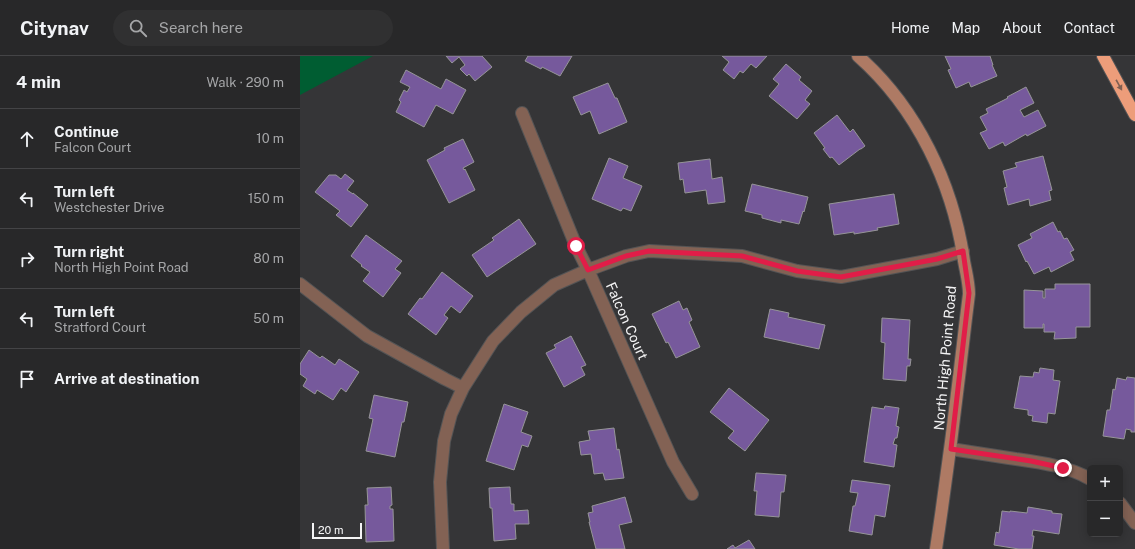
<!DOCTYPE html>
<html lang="en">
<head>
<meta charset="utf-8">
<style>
  :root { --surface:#282829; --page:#303031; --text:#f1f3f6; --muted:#a5a6a8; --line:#444446 }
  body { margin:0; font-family:"Public Sans",sans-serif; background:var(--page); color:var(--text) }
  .controls { position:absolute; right:12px; bottom:12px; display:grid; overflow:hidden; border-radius:6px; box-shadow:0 2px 10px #0003 }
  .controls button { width:36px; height:36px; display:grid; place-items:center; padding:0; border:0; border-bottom:1px solid var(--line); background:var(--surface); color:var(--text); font:20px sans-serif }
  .scale { position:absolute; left:12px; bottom:10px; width:50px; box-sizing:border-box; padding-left:4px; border:2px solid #f4f4f5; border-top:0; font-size:11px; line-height:14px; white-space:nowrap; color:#f4f4f5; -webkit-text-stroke:3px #353537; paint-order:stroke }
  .stop { position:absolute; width:12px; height:12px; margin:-9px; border:3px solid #e11d48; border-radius:50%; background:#fff }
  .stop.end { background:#e11d48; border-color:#fff; box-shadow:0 1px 4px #0008 }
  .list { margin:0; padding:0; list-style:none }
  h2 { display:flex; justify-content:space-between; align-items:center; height:52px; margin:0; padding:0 16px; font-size:17px }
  h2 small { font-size:13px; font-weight:400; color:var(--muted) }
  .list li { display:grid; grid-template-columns:26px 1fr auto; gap:12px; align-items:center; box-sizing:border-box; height:60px; padding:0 16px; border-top:1px solid var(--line) }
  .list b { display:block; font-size:15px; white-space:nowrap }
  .list p { margin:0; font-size:13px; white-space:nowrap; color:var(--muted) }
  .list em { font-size:13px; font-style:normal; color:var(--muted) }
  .icon { flex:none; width:22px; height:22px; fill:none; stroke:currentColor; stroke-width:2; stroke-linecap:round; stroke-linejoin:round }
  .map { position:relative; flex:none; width:835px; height:493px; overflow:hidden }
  header { display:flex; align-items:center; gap:24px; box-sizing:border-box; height:56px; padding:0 20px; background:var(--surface); border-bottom:1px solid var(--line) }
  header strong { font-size:19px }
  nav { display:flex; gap:22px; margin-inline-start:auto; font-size:14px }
  .search { width:280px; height:36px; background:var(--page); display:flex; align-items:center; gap:10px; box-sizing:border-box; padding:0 14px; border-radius:22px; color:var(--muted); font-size:15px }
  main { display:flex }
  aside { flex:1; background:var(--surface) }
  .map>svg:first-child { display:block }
  .green { fill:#005d32 }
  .building { fill:#76599c; stroke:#969598 }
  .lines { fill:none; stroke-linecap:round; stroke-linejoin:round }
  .street-casing { stroke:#545455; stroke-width:14 }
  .secondary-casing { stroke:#545455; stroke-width:14 }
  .highway-casing { stroke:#545455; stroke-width:14 }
  .street { stroke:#836254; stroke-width:12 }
  .secondary { stroke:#ae7a64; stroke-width:12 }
  .highway { stroke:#ed9d7a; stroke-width:12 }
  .oneway { fill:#7f5f52 }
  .route { stroke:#e11d48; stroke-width:5 }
  .labels { text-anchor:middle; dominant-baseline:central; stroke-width:3.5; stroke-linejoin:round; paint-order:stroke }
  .street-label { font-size:14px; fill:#f4f4f5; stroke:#353537 }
</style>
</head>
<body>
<header>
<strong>Citynav</strong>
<div class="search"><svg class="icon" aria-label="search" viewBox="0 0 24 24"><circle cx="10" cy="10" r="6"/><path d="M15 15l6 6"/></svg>Search here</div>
<nav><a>Home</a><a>Map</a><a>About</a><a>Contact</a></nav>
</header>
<main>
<aside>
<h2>4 min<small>Walk · 290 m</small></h2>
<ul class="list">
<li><svg class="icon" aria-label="ahead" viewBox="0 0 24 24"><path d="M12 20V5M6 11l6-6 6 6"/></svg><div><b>Continue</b><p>Falcon Court</p></div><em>10 m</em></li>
<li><svg class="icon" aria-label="left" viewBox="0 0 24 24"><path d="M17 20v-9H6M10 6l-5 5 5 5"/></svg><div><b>Turn left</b><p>Westchester Drive</p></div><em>150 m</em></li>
<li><svg class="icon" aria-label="right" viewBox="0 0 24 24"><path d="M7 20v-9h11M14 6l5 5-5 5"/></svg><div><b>Turn right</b><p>North High Point Road</p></div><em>80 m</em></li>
<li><svg class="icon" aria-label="left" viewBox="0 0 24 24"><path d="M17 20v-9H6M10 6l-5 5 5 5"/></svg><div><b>Turn left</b><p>Stratford Court</p></div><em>50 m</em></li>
<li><svg class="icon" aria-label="arrive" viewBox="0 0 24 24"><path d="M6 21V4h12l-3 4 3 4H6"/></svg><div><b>Arrive at destination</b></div></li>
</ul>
</aside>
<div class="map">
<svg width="835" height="493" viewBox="0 0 835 493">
  <rect width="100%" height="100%" fill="#353537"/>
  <path class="green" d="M0 0H73L0 39Z"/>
  <path class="building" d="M146 0H182L192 11 175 25 169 18 167 20 160 13 165 9 159 1 152 7Z
    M228 0H272L260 20 242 11 241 13 225 5Z
    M422 0H467L456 12 451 8 443 17 440 15 434 23 423 14 429 6Z
    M645 0H690L693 9H692L697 20 671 31 669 26 656 32 648 14 651 13Z
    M486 8 501 21 499 24 512 35 505 44 510 48 497 63 469 40 479 28 473 23Z
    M106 14 141 33 146 23 166 34 153 58 136 49 124 71 96 56 101 46 99 44 104 34 107 36 110 31 100 26Z
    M308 27 315 42H317L327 66 299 78 290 55 281 59 273 41Z
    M726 31 734 47 720 54 724 61 738 54 746 70 727 80 726 78 705 90 703 86 689 93 680 77 687 74 680 61 688 57 686 53 708 42 707 41Z
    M537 59 550 76 553 73 565 90 561 93H560L539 109 532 101 530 102 523 93 525 92 514 77Z
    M163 83 174 106 163 112 164 114 165 113 175 134 149 147 127 104 145 94 144 92Z
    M743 100 752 134 749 135 751 144 730 150 729 143 708 149 704 132 707 131 703 115 717 111 715 107Z
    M309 102 328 110 323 122 342 130 331 155 323 152 321 155 292 143Z
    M410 103 412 123 422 121 425 146 408 148 406 134 385 137 383 123 380 124 378 107Z
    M45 118 54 125 47 134 53 138V137L68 149 51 171 36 159 40 155 15 136 29 119H36L41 123Z
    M452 128 508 141 504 156 503 155 499 168 481 164V167L462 162V159L445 155Z
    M594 138 599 168 577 172 578 174 554 178V176L534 179 529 148Z
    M219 163 236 188 187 221 172 199 194 184 192 182Z
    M753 166 758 176 760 175 764 183 767 182 774 194 770 196 774 204 751 216 749 211 734 218 727 205 726 206 718 189 732 182 730 178Z
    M66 179 102 205 95 213 101 217 83 241 63 225 70 216 61 210 62 209 51 200Z
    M142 216 173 240 160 257 151 250 144 259 148 262 136 279 108 258 120 242 122 243Z
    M755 228H790V271H776V282L754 283 755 276H744V268H743V272H724V234L743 235V242H745V233H755Z
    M379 245 383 254 387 252 392 264 389 266 400 291 376 302 368 286 366 287 352 258Z
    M470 253 489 257 488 261 525 269 519 293 464 281Z
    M582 262 610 264 608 303H611L610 310H607L606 325 583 323 585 287 581 286Z
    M271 280 286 309 281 311 285 319 264 331 246 297 256 292 254 289Z
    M9 294 20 302 22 300 35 309 39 303 59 316 46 336 41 332 33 344 17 334 15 338 3 330 7 323 0 318V308Z
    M740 312 754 314 753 324 760 325 755 358 748 357 747 367 732 365 733 360 728 359V354L714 352 720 320 733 321 734 316 739 317Z
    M827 321 835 322V376H831V374L826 373 824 383 803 380 807 354H810L813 333 815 334 817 322 826 324Z
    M429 332 469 364 445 395 428 382 434 375 410 356Z
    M74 339 108 346 104 366H102L95 401 66 395 73 363 69 362Z
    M204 348 228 356 221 376 232 380 228 391 222 389 214 414 186 405Z
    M585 350 599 352 596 370 599 371 597 382H595L593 388 597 389 594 411 564 406 572 351 584 353Z
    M314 372 317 394 319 393 324 422 305 424 303 417 294 418 291 398 281 399 279 386 290 384 288 375Z
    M456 417 486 419 484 436H481L479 461 455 459 457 435H454Z
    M552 424 590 429 585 461 575 459 572 479 549 475 553 450H555L558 437 550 436Z
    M91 431 92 449 90 450V453H93L94 485 66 486 65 449H68L67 432Z
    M210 431 211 448H214V455L228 454 229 468H215L216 483 194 485 192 452H190L189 432Z
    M325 441 332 466 319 469 325 493H296L289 466H290L288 457 293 456 292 450Z
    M728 451 752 455V457L762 458 759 478 733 474 732 480H734L732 493H719L694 489 696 476 699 477 702 455 710 456V455L727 457Z
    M449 484 455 493H427L433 489 435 492Z"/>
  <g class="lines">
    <g class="street-casing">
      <path id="street" d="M222 57 276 190 288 214 373 406 392 438
        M0 228 67 280 145 323 163 332
        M651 393C670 396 690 399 709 402 736 406 766 409 790 423
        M820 447 835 467
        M143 493 140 426 144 385 151 358 163 332 193 285 221 256 254 229 288 214 326 200 349 195 442 200 497 215 541 221 637 203 663 195"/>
    </g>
    <g class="secondary-casing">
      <path id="secondary" d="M558 0C617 52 653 128 664 205 666 216 669 227 669 238 668 246 667 254 666 262 664 279 662 296 660 313 653 373 645 433 636 493"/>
    </g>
    <g class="highway-casing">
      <path id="highway" d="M803 0 835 59"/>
    </g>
    <use href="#street" class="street"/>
    <use href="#secondary" class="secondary"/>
    <use href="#highway" class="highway"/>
  </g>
  <defs><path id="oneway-solid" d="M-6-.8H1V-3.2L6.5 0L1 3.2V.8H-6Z"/></defs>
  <use class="oneway" href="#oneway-solid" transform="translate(819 29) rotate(61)"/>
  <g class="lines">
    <path class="route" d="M276 190 288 214 326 200 349 195 442 200 497 215 541 221 637 203 663 195 669 237 651 393 731 405 763 412"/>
  </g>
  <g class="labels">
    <g class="street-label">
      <text transform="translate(327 265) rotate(66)">Falcon Court</text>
      <text transform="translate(645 302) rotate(-85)">North High Point Road</text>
    </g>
  </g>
</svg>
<div class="controls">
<button>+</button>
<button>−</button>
</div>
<div class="scale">20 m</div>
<div class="stop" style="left:276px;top:190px"></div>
<div class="stop end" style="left:763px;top:412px"></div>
</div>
</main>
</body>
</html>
